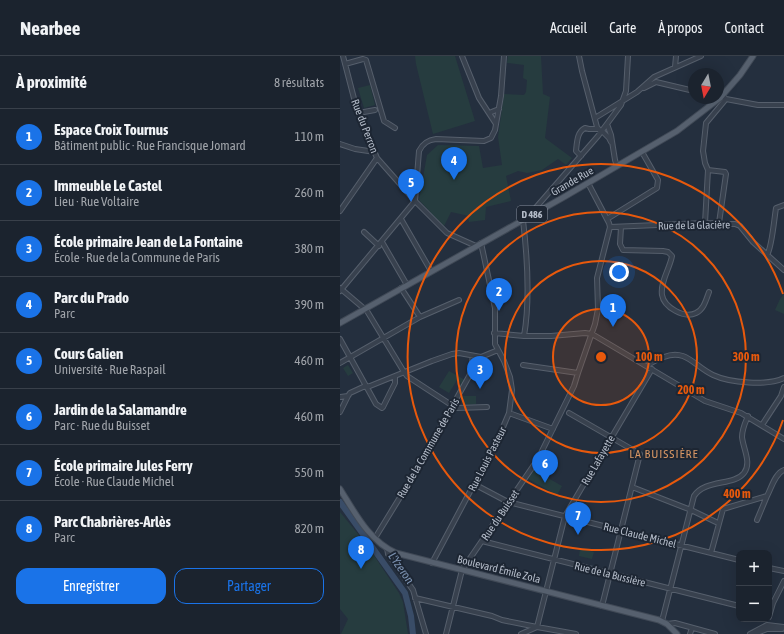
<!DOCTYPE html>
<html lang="fr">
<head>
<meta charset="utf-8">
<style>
  :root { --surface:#1b232e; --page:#242b36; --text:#f1f3f6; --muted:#a0a4aa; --line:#39404a; --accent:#1a73e8 }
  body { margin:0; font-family:"Asap Condensed",sans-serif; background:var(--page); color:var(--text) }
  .controls { position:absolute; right:12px; bottom:12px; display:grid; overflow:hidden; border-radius:8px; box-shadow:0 4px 16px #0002 }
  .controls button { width:36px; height:36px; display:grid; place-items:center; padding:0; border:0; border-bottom:1px solid var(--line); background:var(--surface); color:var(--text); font:20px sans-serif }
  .compass { position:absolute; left:348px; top:12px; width:36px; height:36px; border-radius:50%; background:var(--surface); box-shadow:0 4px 16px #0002; rotate:190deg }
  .you { position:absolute; left:279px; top:216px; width:14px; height:14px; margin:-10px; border:3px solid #fff; border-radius:50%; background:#1a73e8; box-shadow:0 0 0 6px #1a73e833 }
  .badge { display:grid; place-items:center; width:26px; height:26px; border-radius:50%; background:var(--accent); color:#fff; font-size:13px; font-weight:700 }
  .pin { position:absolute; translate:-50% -33px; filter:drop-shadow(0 1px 2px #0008) }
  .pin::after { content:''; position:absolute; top:21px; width:14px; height:12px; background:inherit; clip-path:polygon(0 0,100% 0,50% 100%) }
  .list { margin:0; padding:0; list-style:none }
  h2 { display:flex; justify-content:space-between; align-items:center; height:52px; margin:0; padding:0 16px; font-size:17px }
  h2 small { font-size:13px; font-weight:400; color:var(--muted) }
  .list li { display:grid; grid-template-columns:26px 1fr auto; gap:12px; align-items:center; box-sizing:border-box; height:56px; padding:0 16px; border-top:1px solid var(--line) }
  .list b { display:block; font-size:15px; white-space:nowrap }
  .list p { margin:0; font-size:13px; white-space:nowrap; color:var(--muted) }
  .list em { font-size:13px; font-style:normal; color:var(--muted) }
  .actions { display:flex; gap:8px; padding:12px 16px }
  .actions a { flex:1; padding:9px 0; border:1px solid var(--accent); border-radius:12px; text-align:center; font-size:14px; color:var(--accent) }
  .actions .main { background:var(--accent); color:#fff }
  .map { position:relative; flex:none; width:444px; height:578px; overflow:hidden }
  header { display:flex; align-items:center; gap:24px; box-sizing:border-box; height:56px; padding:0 20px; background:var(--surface); border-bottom:1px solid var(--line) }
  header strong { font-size:19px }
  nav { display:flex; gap:22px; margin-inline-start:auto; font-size:14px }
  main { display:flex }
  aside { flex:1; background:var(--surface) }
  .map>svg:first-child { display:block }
  .green { fill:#263c3f }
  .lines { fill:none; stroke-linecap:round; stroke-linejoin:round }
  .river { stroke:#394c67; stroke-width:6 }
  .minor-casing { stroke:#565f6c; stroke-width:6 }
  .major-casing { stroke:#414a57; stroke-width:7 }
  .minor { stroke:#38414e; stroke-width:4 }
  .major { stroke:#56606e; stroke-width:5 }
  .ring { fill:none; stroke:#e8590c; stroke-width:2 }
  .labels { text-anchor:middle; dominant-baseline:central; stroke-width:4; stroke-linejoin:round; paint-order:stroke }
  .shield { fill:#1d2633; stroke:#878f9c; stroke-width:1 }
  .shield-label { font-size:10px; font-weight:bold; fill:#b4bcc9 }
  .street-label { font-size:11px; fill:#b4bcc9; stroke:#1d2633 }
  .neighbourhood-label { font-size:12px; letter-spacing:1px; fill:#d59563; stroke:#1d2633 }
  .water-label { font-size:12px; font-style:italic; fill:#7c92b1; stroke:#1d2633 }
  .centre { fill:#e8590c; stroke:#1d2633; stroke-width:2 }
  .ring-label { font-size:12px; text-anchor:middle; font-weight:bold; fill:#e8590c; stroke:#1d2633; stroke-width:4; stroke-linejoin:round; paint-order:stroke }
</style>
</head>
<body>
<header>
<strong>Nearbee</strong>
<nav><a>Accueil</a><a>Carte</a><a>À propos</a><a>Contact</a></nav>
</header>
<main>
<aside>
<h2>À proximité<small>8 résultats</small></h2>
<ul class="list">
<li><span class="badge">1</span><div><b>Espace Croix Tournus</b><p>Bâtiment public · Rue Francisque Jomard</p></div><em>110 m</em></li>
<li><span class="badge">2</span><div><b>Immeuble Le Castel</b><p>Lieu · Rue Voltaire</p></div><em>260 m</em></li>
<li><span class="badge">3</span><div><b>École primaire Jean de La Fontaine</b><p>École · Rue de la Commune de Paris</p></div><em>380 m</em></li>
<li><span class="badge">4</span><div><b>Parc du Prado</b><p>Parc</p></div><em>390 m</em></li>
<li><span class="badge">5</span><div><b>Cours Galien</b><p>Université · Rue Raspail</p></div><em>460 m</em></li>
<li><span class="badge">6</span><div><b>Jardin de la Salamandre</b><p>Parc · Rue du Buisset</p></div><em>460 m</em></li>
<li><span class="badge">7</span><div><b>École primaire Jules Ferry</b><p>École · Rue Claude Michel</p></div><em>550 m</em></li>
<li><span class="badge">8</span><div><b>Parc Chabrières-Arlès</b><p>Parc</p></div><em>820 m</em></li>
</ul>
<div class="actions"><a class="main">Enregistrer</a><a>Partager</a></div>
</aside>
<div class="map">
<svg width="444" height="578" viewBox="0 0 444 578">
  <rect width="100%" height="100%" fill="#242f3e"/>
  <path class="green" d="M75 0H115L135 65 93 78 76 8Z
    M168 0H201L203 38 210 41 205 82 232 102 226 109 218 103 202 114 187 117 178 115 166 120 171 145 146 151 145 164 129 166 128 161 130 162 129 160 111 156 104 170C95 162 88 153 79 144L87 99 98 89 139 90 143 112 162 109 158 81 164 38 184 39 186 36 187 24 183 22 184 9 167 7Z
    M30 29 35 49 24 52 18 32Z
    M444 238V258L435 254 440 243Z
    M8 309 13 317 8 320 3 312Z
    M109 315 125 324 119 333H118L121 327 117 324 109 337 99 331Z
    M123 340H136V348L124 349Z
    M195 412 209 419 208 422 222 430 217 439 188 423Z
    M0 456 27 489 59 537 63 546 68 578H1L8 563 0 553Z
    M240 493 254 496 252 503 239 500Z"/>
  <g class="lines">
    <path class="river" d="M0 446 65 537 71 560 73 578"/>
    <g class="minor-casing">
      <path id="minor" d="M3 0 17 54 37 102 75 145 107 177 136 190
        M122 0 139 42 156 68
        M239 0 242 15 257 71 261 76
        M5 8 23 3 26 4 44 65 55 72
        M335 11 336 0
        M304 32 316 26 354 35
        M384 41 386 43 418 49H444
        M24 56 35 54
        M149 57 159 53
        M255 62 297 36 314 21 361 0
        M267 68 271 79 275 104 277 110
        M262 75 269 82 271 86
        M0 88 15 93 35 96
        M241 100 236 95C237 86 237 76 245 72L249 73H258
        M368 114 385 116 386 118 379 167
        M75 145 79 95C83 87 88 84 96 83L144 85 151 82 155 74 161 40 164 0
        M0 155 37 102
        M191 159 192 156 258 80 281 49 286 35 288 0
        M61 163 91 215
        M267 163 317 132 318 124 302 96
        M183 164C187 198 190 246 184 280
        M365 167 368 114 365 107 363 95 366 67 386 43
        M270 171 365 167 395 168 400 170 413 186 444 214
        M281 171 280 188 283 194 323 195 328 196 332 200C330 212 320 226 322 239 324 251 344 263 356 257 364 253 366 244 369 236
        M24 176 39 190
        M42 186 67 229
        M427 199C432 191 434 164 436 152L444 149
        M0 232 27 255 64 316 67 320 116 352 147 351
        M61 232 80 261
        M0 235 75 145
        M154 277 184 280H211L245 277 252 278 365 345 401 357 444 383
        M0 283 36 348 42 352 43 351 55 327V320
        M0 307 80 261 119 244
        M183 309 238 317
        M307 310C312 306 318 303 324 301 346 292 355 311 373 319 390 327 428 330 444 322
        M0 341 8 340 10 337 23 331 30 330 92 305 112 298 119 297 141 301 158 294
        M0 356 8 340
        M169 357 213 373
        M229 357 300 398 262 550
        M422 369 441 340 444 331
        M134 428 168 446 399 504
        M292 431 351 454 378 467
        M417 464 427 440
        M35 482 70 425 132 315C133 310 131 305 133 300
        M142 485 399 550
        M47 492 48 498 73 534 86 578
        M371 497 383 453 427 440C431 433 435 417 444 414
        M92 507 158 383 169 357 172 334 170 321 164 305 155 288V252L141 187
        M429 512 444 515
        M75 542 152 560 162 564 197 571 225 460 312 313
        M429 561 433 547 444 525
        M322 565 354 440C365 423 394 430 404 417 412 407 403 392 402 381 402 373 405 367 408 360
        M327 568 335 567 375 578
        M427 573H442
        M414 576 417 577 427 573
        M106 578 122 514 198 403 234 330 238 317 255 268 258 253 257 222 270 171 269 167 248 127
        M181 578 197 571 236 578
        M350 578 352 572
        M410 578 427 569 444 571"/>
    </g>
    <g class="major-casing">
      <path id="major" d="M0 267 224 141 337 75 380 42 400 19 413 0
        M0 433C15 457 29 485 56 497L319 564 327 568 337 578"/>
    </g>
    <use href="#minor" class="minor"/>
    <use href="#major" class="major"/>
  </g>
  <circle cx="261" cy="301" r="48" fill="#e8590c" fill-opacity=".12"/>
  <g class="ring">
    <circle cx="261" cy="301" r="48"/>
    <circle cx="261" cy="301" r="96"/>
    <circle cx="261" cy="301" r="145"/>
    <path d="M443 364A193 193 0 1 1 443 238"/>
  </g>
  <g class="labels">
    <rect class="shield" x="177" y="150" width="30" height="16" rx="3"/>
    <g class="shield-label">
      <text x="192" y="158">D 486</text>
    </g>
    <g class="street-label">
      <text transform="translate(25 70) rotate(69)">Rue du Perron</text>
      <text transform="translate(232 125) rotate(-30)">Grande Rue</text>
      <text transform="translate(354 169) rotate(-1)">Rue de la Glacière</text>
      <text transform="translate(88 392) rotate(-60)">Rue de la Commune de Paris</text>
      <text transform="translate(147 403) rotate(-63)">Rue Louis Pasteur</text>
      <text transform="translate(258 404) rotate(-60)">Rue Lafayette</text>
      <text transform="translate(160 459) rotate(-56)">Rue du Buisset</text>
      <text transform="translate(300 479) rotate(14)">Rue Claude Michel</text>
      <text transform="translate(159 513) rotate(14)">Boulevard Émile Zola</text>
      <text transform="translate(270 518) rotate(14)">Rue de la Bussière</text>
    </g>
    <g class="neighbourhood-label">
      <text x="324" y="398">LA BUISSIÈRE</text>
    </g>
    <g class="water-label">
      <text transform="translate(61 512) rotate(55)">L'Yzeron</text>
    </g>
  </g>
  <circle cx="261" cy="301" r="6" class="centre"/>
  <g class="ring-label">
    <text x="309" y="305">100 m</text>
    <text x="406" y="305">300 m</text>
    <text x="351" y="338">200 m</text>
    <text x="397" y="442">400 m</text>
  </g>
</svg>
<div class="controls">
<button>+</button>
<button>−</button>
</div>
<svg class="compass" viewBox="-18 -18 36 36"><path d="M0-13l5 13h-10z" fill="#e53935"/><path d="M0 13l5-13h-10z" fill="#a0a4aa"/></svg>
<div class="you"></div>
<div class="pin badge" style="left:273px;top:271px">1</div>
<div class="pin badge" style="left:159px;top:255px">2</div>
<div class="pin badge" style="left:140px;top:333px">3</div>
<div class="pin badge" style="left:114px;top:124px">4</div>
<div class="pin badge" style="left:71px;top:146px">5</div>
<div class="pin badge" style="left:205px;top:427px">6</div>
<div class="pin badge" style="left:238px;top:479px">7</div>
<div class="pin badge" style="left:21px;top:513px">8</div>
</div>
</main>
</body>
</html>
